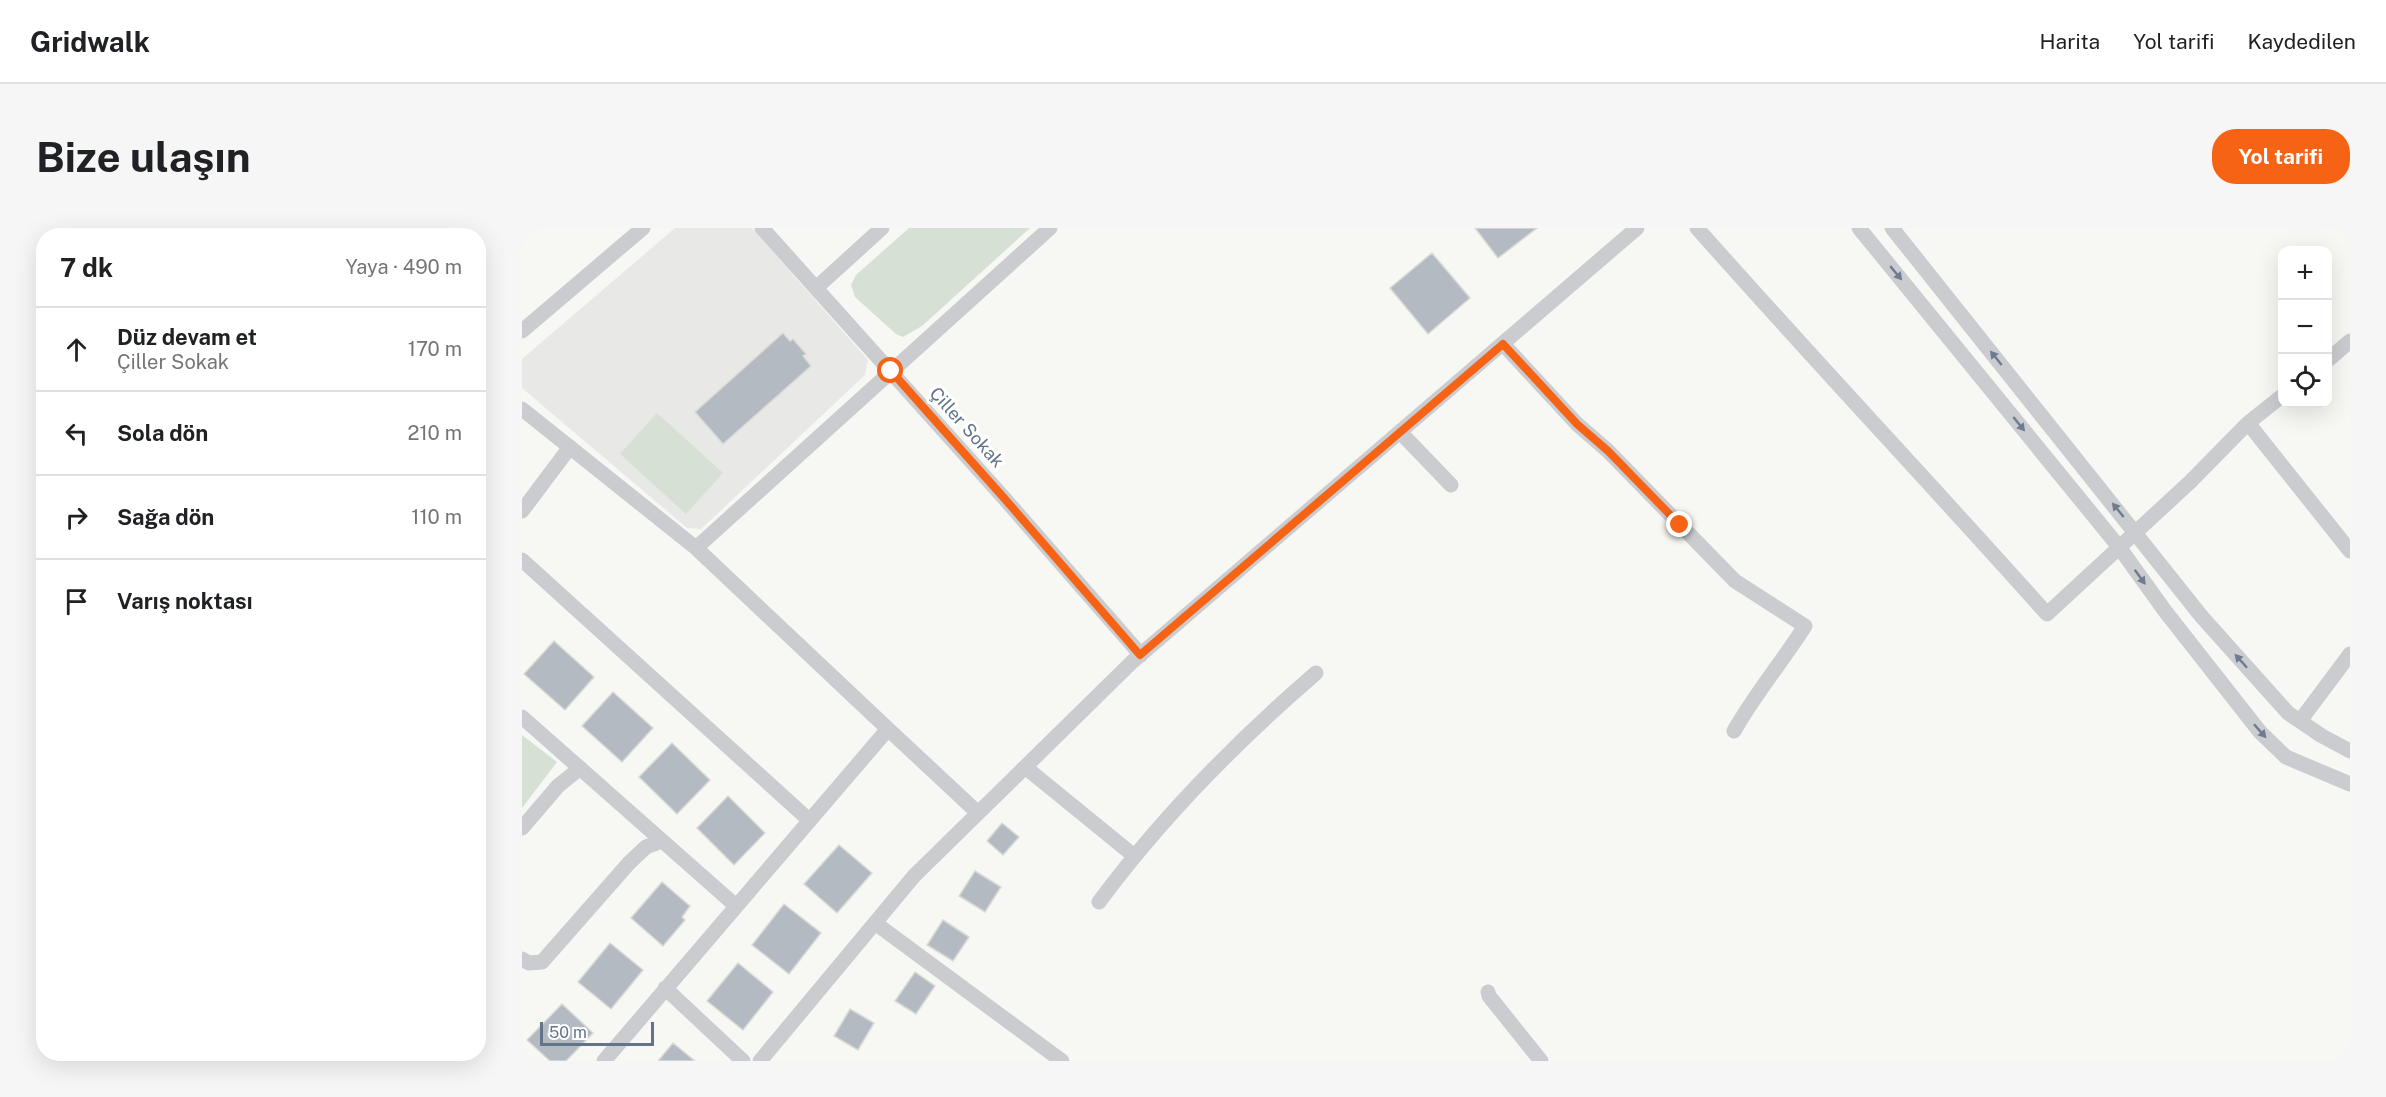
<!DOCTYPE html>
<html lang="tr">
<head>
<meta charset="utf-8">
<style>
  :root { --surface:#fff; --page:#f6f6f6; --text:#202124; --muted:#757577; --line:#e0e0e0; --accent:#f66315 }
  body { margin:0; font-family:"Public Sans",sans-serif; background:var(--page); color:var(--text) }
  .controls { position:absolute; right:18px; top:18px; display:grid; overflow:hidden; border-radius:12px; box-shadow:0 6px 24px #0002 }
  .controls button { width:54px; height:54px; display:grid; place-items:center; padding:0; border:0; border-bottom:2px solid var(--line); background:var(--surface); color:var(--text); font:30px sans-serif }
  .scale { position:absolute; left:18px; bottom:15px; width:114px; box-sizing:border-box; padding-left:6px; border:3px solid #637388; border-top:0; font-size:16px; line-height:21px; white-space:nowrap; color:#637388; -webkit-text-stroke:4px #fff; paint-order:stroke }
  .stop { position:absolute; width:18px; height:18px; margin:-14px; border:4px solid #f66315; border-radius:50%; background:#fff }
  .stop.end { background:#f66315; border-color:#fff; box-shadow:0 2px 6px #0008 }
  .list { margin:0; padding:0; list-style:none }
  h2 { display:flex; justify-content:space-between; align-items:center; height:78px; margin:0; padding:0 24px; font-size:26px }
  h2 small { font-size:20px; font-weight:400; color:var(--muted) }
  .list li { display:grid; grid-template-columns:39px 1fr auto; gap:18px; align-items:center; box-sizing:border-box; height:84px; padding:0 24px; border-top:2px solid var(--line) }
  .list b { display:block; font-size:22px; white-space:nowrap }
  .list p { margin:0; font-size:20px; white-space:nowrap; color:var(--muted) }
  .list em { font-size:20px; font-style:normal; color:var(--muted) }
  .icon { flex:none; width:33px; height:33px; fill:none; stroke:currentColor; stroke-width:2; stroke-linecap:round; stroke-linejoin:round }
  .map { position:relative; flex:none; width:1828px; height:833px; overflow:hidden; border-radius:24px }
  header { display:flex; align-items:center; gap:36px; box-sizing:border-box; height:84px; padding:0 30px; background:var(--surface); border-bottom:2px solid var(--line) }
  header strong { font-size:28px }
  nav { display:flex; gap:33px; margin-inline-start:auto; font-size:21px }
  .intro { display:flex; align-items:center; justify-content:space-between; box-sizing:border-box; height:144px; padding:0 36px }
  h1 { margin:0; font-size:42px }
  .button { padding:15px 27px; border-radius:24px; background:var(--accent); color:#fff; font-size:21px; font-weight:700 }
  main { display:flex; gap:36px; padding:0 36px }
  aside { flex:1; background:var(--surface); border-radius:24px; box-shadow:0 6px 24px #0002 }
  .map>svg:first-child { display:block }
  .built { fill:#e8e8e7 }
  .green { fill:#d7e0d4 }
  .building { fill:#b4bac1; stroke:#d9d9d6; stroke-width:1.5 }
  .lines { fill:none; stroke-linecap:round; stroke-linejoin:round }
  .minor { stroke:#caccd0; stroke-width:15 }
  .oneway { fill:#6d7c8f }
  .route { stroke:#f66315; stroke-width:8 }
  .labels { text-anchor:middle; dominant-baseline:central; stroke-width:6; stroke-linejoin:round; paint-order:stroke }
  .street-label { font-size:18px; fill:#637388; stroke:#fff }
</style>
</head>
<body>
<header>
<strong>Gridwalk</strong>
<nav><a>Harita</a><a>Yol tarifi</a><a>Kaydedilen</a></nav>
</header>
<div class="intro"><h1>Bize ulaşın</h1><a class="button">Yol tarifi</a></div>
<main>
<aside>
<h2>7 dk<small>Yaya · 490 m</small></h2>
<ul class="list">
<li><svg class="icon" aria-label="ahead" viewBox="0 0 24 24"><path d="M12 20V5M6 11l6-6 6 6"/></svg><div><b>Düz devam et</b><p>Çiller Sokak</p></div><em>170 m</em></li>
<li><svg class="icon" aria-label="left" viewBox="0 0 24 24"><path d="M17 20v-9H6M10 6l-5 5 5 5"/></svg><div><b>Sola dön</b></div><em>210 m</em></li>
<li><svg class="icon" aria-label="right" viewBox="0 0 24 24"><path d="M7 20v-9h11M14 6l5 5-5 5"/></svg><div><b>Sağa dön</b></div><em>110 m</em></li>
<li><svg class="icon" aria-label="arrive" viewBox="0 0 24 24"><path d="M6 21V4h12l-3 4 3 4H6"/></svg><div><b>Varış noktası</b></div></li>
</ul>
</aside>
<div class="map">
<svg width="1828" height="833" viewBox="0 0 1828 833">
  <rect width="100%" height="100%" fill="#f7f7f4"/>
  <path class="built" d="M153 0H230L346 132 343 147 179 301 165 300 0 160V131Z"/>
  <path class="green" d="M387 0H508L400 98 381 109 374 106 333 69 329 57 334 47Z
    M135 185 201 245 164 286 98 226Z
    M0 507 35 534 0 580Z"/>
  <path class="building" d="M953 0H1015L976 30Z
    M910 25 948 70 906 106 868 60Z
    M261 105 268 113 271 111 284 126 281 128 289 138 201 216 173 184Z
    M32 413 72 449 43 482 2 446Z
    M91 464 131 500 100 534 60 498Z
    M150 515 188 552 155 586 117 549Z
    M206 568 243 605 212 637 175 600Z
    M480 595 497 609 481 627 465 613Z
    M317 617 350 645 315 685 282 656Z
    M453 643 479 659 463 684 437 668Z
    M140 654 168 678 160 689 163 692 141 718 109 690Z
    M262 676 299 705 267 746 230 717Z
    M421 692 447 709 431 733 405 717Z
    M88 715 121 742 89 781 56 754Z
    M216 735 251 764 221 802 185 773Z
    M393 744 413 758 394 786 373 773Z
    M40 776 71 805 44 833H28L5 812Z
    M328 781 352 795 336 822 312 808Z
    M151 815 173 833H136Z"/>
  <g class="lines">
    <path class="minor" d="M240 0 482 270 619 427
      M1175 0C1290 130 1409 256 1525 386L1668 254 1726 195 1760 168
      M1337 0 1597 319 1643 383 1738 504 1764 529 1828 556
      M1370 0 1680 389 1766 485 1800 508 1828 523
      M294 60 360 0
      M0 103 121 0
      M981 116 1055 196 1086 223 1213 353 1283 398C1260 434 1233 466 1212 503
      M1806 132 1828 113
      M0 181 174 320 366 501
      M1726 195 1828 323
      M878 204 929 257
      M0 283 48 219
      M174 320 528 0
      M0 332 287 592
      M0 489 214 678
      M1778 493 1828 426
      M503 539 611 627
      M0 600 36 558 58 540
      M577 674C640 589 714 514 794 445
      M353 695 540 833
      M0 731 7 735 20 734 107 635 124 619 140 613
      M143 760 221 833
      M966 764 967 768 1019 833
      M82 833 366 501 456 585
      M238 833 392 648 610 434 1115 0"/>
  </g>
  <defs><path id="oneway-solid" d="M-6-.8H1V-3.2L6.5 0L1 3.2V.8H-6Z" transform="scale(1.5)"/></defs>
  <g class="oneway">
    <use href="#oneway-solid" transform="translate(1374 45) rotate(50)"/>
    <use href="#oneway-solid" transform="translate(1474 130) rotate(-129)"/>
    <use href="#oneway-solid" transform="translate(1497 196) rotate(51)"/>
    <use href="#oneway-solid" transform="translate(1596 282) rotate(-129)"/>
    <use href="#oneway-solid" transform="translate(1618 349) rotate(54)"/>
    <use href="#oneway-solid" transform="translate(1719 433) rotate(-132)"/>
    <use href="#oneway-solid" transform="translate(1738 503) rotate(48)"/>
  </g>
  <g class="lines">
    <path class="route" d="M369 143 482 270 618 427 981 116 1055 196 1086 223 1158 297"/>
  </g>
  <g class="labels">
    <g class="street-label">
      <text transform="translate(445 199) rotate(48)">Çiller Sokak</text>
    </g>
  </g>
</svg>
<div class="controls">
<button>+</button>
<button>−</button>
<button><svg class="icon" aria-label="locate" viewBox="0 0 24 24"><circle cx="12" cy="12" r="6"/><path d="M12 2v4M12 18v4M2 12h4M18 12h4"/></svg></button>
</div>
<div class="scale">50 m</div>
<div class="stop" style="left:369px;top:143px"></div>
<div class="stop end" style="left:1158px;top:297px"></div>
</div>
</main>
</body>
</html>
